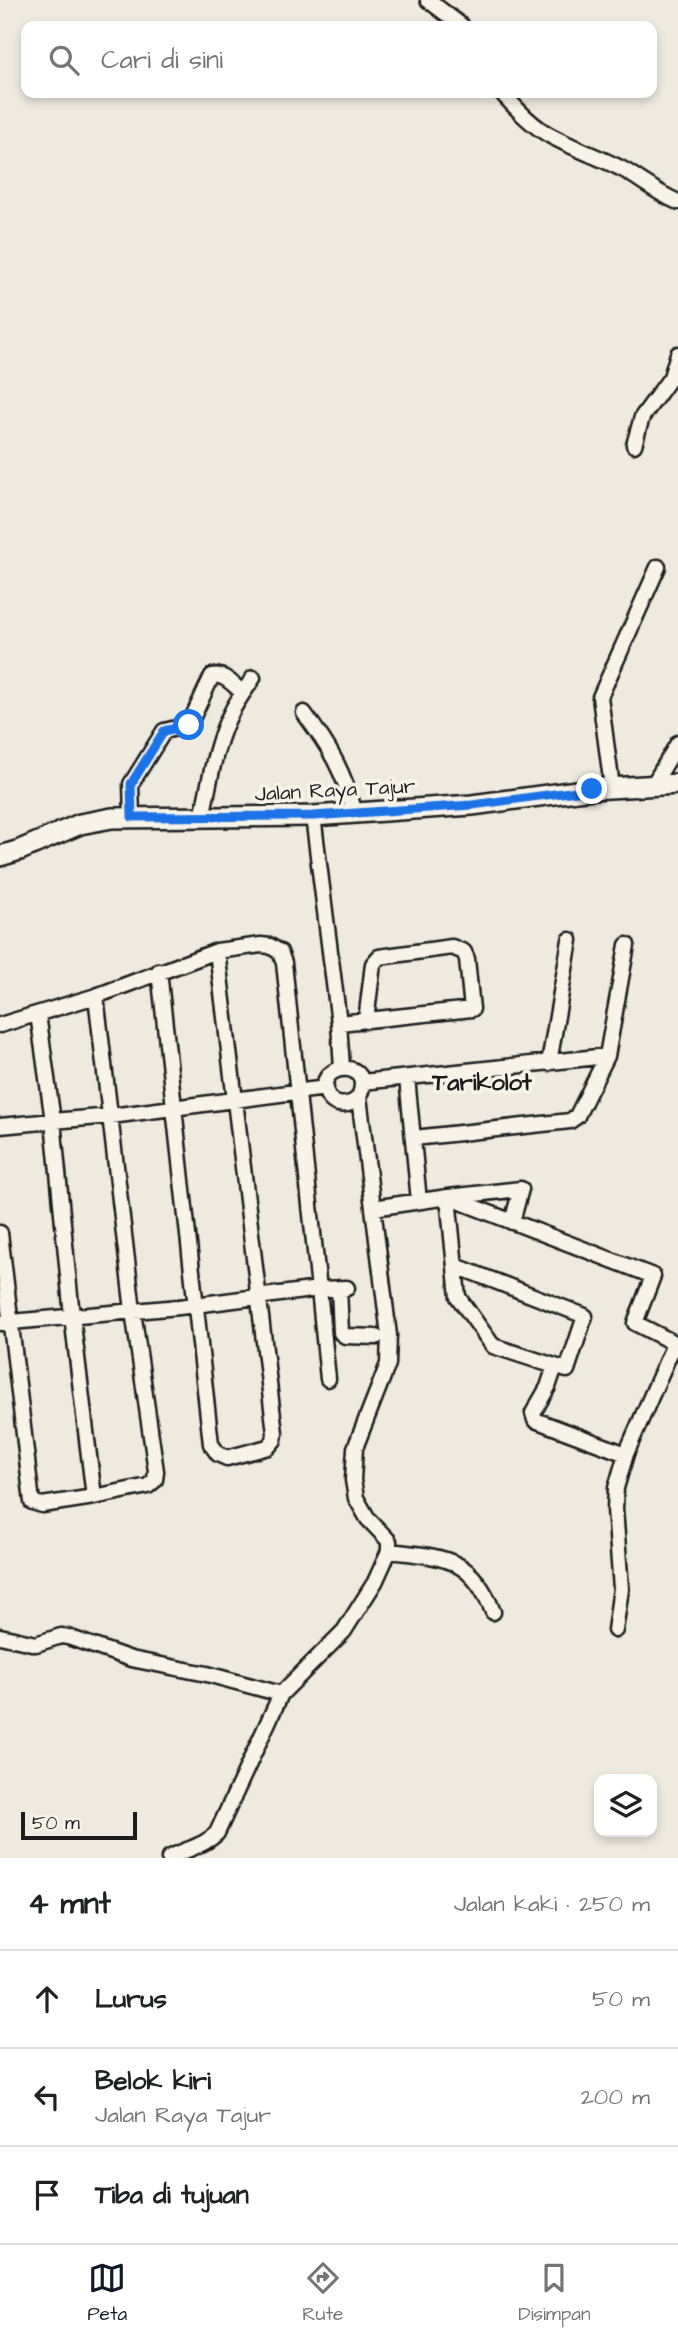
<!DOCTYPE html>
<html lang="id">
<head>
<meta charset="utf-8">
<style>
  :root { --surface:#fff; --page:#f6f6f6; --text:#202124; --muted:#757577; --line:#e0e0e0; --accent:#111827 }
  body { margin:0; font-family:"Architects Daughter",sans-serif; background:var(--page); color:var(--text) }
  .controls { position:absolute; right:21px; bottom:21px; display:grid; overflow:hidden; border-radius:14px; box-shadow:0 4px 10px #0003 }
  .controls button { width:63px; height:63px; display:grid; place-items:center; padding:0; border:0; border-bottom:2px solid var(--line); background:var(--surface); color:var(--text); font:35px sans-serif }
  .scale { position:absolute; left:21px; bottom:18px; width:116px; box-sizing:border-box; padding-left:7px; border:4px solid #1c1c1c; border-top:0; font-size:19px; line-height:24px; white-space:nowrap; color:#1c1c1c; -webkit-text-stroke:5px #f7f3e8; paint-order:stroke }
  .stop { position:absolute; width:21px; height:21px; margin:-16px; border:5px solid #1a73e8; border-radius:50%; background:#fff }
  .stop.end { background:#1a73e8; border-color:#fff; box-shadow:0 2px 7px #0008 }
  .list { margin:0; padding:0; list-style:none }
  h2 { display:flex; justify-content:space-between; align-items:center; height:91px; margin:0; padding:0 28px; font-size:30px }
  h2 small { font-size:23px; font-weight:400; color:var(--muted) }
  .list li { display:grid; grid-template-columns:46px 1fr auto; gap:21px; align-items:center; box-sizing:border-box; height:98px; padding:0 28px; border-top:2px solid var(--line) }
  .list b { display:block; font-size:26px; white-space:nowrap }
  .list p { margin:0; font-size:23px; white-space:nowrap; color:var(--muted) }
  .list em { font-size:23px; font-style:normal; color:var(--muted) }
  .icon { flex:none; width:38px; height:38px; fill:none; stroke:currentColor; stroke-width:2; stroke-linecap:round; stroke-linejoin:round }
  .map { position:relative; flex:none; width:678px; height:1858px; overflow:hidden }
  .search { position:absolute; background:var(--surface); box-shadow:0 4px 10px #0003; left:21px; right:21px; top:21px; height:77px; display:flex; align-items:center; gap:18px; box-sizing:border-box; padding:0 24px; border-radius:14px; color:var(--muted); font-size:26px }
  .sheet { height:385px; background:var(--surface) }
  nav { display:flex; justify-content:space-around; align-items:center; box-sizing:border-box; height:98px; border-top:2px solid var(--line); background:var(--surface); font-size:19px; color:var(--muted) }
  nav a { display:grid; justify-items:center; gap:4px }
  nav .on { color:var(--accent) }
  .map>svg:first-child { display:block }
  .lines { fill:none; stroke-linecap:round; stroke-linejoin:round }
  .minor-casing { stroke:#1c1c1c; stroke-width:19 }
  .secondary-casing { stroke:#1c1c1c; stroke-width:24 }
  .minor { stroke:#f7f3e8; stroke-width:14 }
  .secondary { stroke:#f7f3e8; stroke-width:19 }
  .route { stroke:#1a73e8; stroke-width:9 }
  .labels { text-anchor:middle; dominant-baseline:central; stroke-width:7; stroke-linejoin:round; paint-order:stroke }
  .street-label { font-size:21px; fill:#1c1c1c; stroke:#f7f3e8 }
  .quarter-label { font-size:24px; font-weight:bold; fill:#1c1c1c; stroke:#f7f3e8 }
</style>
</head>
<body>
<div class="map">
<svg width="678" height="1858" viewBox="0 0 678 1858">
  <rect width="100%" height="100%" fill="#eeeae0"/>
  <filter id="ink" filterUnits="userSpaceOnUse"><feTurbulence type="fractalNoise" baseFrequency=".0143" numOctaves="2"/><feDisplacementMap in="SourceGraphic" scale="14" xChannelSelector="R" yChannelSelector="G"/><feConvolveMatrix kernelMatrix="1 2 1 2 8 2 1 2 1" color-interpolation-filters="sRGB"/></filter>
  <g filter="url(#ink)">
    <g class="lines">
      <g class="minor-casing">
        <path id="minor" d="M428 0 462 26
          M502 93C517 109 532 126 551 136 575 149 602 158 626 171 644 182 659 194 678 202
          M634 445 642 417 671 377 678 354
          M304 713C330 748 343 770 355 813
          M653 785 678 743
          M612 787 600 697 658 567
          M313 816 339 1023 342 1068
          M132 817 131 784 164 731 189 725 212 676C225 673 234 686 243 693
          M202 817C210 782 215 742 232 711 238 699 246 689 253 678
          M159 971 211 1444 218 1454 227 1458 268 1447 274 1440 275 1433 217 951
          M38 1014 53 1121 111 1116 326 1088
          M339 1023 472 1009 467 959 464 952 452 947 379 957 373 964 366 1021
          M0 1025 96 996 217 951 261 945 270 946 280 952 284 963 319 1289 179 1307 0 1323
          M549 1063 570 940
          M407 1078 419 1201
          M362 1082 607 1056
          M359 1097C350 1107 333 1108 327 1094 313 1063 376 1057 359 1097L373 1208 448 1197 653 1276 635 1323 678 1345
          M0 1126 53 1121 72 1316 94 1497 42 1505 32 1502 0 1233
          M414 1138 570 1121 577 1116 607 1056 627 945
          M456 1266 585 1316 567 1370 493 1346 458 1297 448 1197 521 1189 512 1222
          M339 1288 341 1333 345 1336 376 1337
          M555 1366 548 1387 533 1413 535 1420 626 1454
          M328 1379 319 1289 347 1288
          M94 1497 148 1486 155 1480 156 1471 133 1311 96 996
          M389 1551C442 1557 472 1556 493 1612
          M615 1630 621 1589 615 1509 616 1488 626 1454 674 1344
          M0 1636 36 1644 61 1636 68 1637 131 1659 207 1674 281 1694
          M169 1858C186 1849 204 1846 217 1833L281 1694 344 1631 375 1582 389 1551V1541L368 1519 356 1498 353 1480 355 1448 388 1364 389 1335 373 1208"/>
      </g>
      <g class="secondary-casing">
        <path id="secondary" d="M0 856 20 850 80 824 112 818 313 816 472 805 592 789 678 784"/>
      </g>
      <use href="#minor" class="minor"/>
      <use href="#secondary" class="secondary"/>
    </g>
  </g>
  <g class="lines" filter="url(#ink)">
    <path class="route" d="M189 725 164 731 131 784 132 817 313 816 472 805 592 789"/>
  </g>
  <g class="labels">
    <g class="street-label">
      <text transform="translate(335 790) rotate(-3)">Jalan Raya Tajur</text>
    </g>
    <g class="quarter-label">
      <text x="482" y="1083">Tarikolot</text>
    </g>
  </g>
</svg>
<div class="controls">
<button><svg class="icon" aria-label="layers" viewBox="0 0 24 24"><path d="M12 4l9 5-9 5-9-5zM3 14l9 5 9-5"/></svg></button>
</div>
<div class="scale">50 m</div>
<div class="stop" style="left:189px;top:725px"></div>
<div class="stop end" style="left:592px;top:789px"></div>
<div class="search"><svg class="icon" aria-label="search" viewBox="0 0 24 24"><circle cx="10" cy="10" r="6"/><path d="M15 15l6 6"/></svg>Cari di sini</div>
</div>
<section class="sheet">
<h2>4 mnt<small>Jalan kaki · 250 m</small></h2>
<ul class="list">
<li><svg class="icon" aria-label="ahead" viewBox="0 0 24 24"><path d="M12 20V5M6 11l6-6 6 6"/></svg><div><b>Lurus</b></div><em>50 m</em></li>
<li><svg class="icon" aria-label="left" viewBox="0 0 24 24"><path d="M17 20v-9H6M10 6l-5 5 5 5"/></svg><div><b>Belok kiri</b><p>Jalan Raya Tajur</p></div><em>200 m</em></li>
<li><svg class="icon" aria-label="arrive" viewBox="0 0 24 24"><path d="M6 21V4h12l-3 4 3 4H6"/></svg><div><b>Tiba di tujuan</b></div></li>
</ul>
</section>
<nav>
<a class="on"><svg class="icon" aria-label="map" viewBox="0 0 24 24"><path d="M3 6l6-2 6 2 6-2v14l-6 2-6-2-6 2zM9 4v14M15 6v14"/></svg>Peta</a>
<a><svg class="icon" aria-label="directions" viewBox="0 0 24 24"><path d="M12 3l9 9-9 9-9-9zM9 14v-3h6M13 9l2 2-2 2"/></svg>Rute</a>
<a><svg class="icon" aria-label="saved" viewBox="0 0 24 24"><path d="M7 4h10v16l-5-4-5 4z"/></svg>Disimpan</a>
</nav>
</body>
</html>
